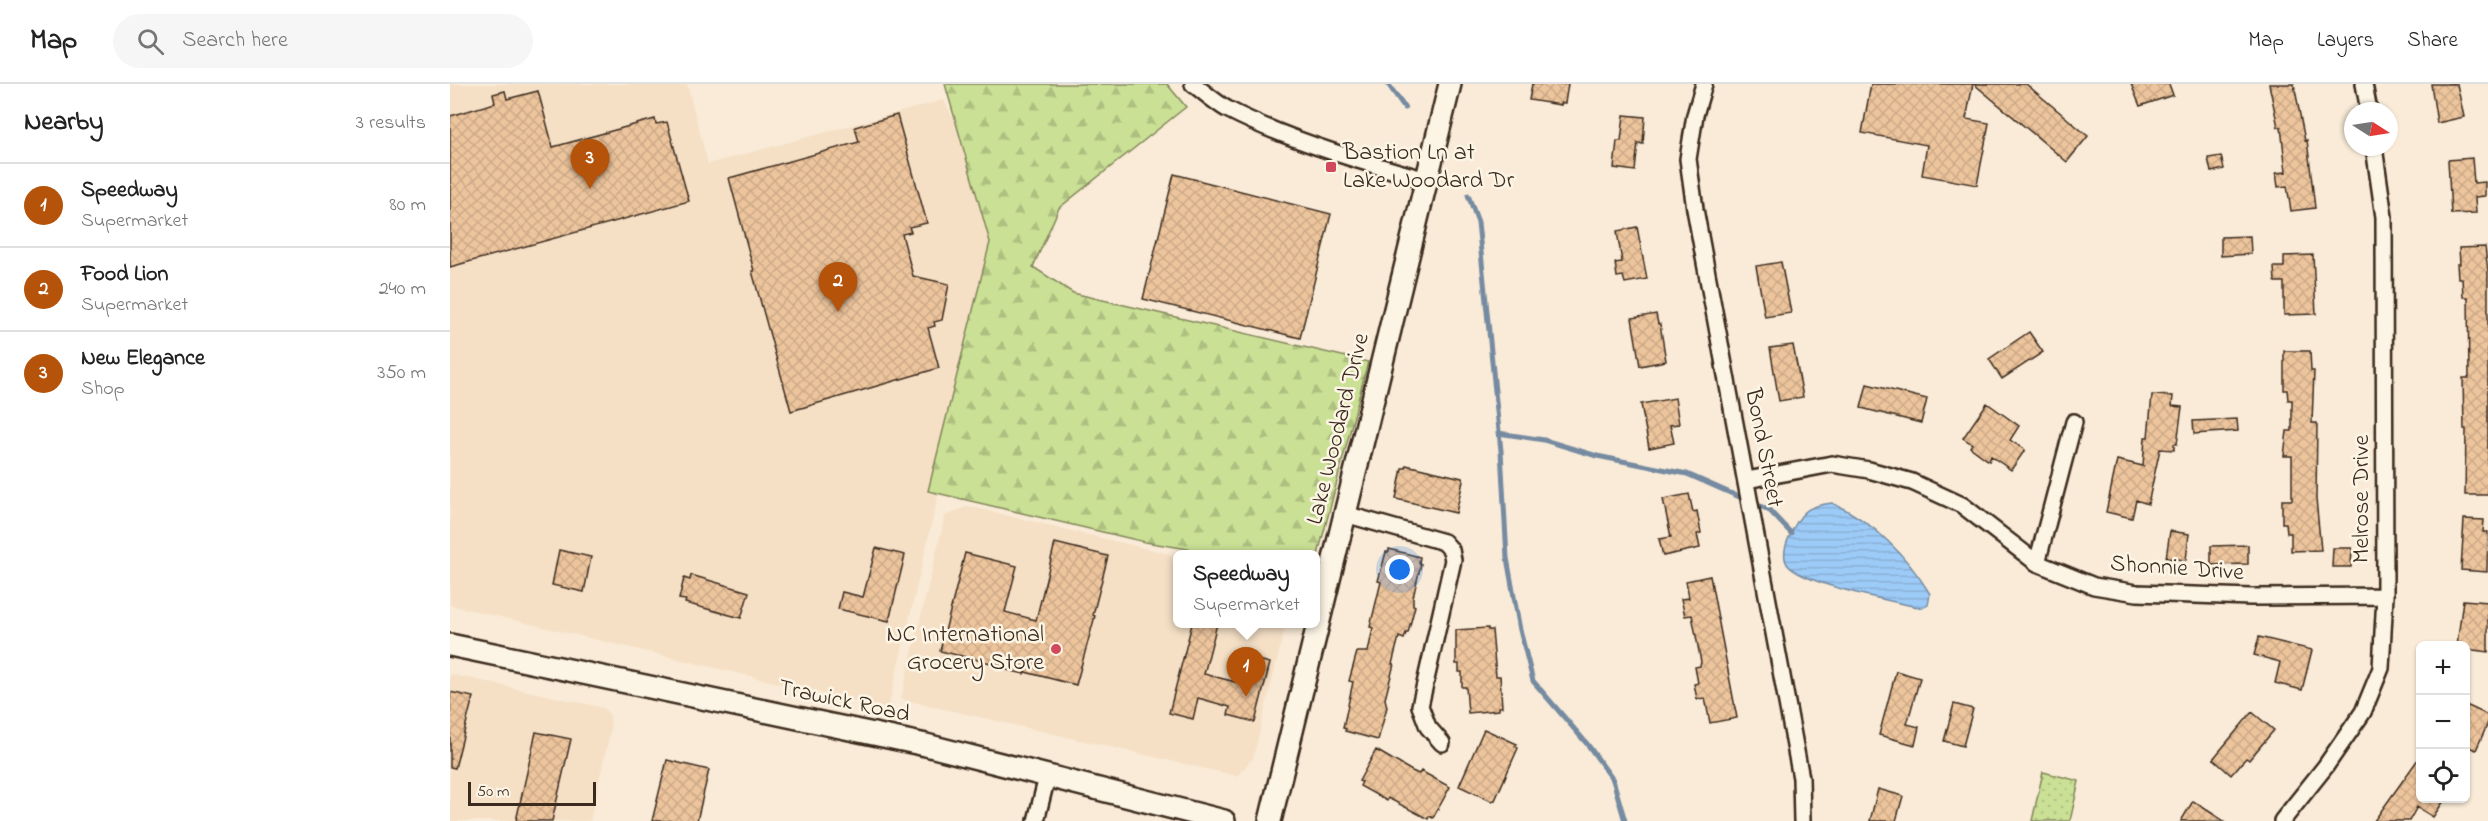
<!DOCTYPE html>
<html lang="en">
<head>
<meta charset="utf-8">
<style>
  :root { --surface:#fff; --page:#f6f6f6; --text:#222; --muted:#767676; --line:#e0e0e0; --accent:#b45309 }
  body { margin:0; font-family:"Indie Flower",sans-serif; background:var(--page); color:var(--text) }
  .controls { position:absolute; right:18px; bottom:18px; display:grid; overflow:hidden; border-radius:9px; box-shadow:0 2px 4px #0004 }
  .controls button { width:54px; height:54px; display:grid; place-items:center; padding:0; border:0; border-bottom:2px solid var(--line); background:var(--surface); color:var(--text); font:30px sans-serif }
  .compass { position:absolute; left:1894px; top:18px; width:54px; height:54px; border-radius:50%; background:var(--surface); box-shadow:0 2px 4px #0004; rotate:102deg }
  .scale { position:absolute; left:18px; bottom:15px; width:128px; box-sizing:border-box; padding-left:6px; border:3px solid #3b2a1e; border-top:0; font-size:16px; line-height:21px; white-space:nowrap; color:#3b2a1e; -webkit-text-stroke:4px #fcf5e5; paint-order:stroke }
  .you { position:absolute; left:950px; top:486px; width:21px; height:21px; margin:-15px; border:4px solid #fff; border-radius:50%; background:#1a73e8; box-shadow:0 0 0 9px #1a73e833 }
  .badge { display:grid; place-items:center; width:39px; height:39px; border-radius:50%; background:var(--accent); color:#fff; font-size:20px; font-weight:700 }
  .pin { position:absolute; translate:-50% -50px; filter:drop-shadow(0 2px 3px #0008) }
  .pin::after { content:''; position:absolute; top:32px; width:21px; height:18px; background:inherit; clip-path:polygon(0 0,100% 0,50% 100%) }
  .popup { position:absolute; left:723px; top:466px; width:147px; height:78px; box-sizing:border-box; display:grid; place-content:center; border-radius:9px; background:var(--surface); filter:drop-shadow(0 2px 4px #0005); font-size:20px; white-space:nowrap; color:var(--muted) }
  .popup b { font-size:22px; color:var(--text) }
  .popup::after { content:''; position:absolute; left:50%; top:100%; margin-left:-12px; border:12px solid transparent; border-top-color:var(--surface) }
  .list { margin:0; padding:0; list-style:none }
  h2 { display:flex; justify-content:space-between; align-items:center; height:78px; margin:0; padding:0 24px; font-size:26px }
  h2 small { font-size:20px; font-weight:400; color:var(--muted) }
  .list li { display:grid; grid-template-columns:39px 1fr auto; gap:18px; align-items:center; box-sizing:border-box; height:84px; padding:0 24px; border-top:2px solid var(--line) }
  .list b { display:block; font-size:22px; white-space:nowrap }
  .list p { margin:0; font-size:20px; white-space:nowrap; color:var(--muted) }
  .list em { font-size:20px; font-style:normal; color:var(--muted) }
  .icon { flex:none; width:33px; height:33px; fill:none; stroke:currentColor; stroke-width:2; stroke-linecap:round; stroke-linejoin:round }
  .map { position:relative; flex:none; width:2038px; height:737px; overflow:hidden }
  header { display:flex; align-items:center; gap:36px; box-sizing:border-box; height:84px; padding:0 30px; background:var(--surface); border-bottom:2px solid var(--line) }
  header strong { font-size:28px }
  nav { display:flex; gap:33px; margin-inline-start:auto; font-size:21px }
  .search { width:420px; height:54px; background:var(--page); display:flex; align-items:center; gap:15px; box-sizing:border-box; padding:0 21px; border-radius:33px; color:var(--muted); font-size:22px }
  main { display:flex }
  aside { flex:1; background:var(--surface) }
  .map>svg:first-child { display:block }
  .built { fill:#f5e0c6 }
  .grass { fill:url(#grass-dots); stroke:#82855a; stroke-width:1.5 }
  .forest { fill:url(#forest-firs); stroke:#82855a; stroke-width:1.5 }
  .water { fill:url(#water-rules); stroke:#768ba1; stroke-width:1.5 }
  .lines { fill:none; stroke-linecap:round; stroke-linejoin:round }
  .stream { stroke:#768ba1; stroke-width:5 }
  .building { fill:url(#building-cross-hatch); stroke:#3b2a1e; stroke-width:1.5 }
  .street-casing { stroke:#3b2a1e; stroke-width:20 }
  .secondary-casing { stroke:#3b2a1e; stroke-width:26 }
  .street { stroke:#fcf5e5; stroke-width:15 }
  .secondary { stroke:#fcf5e5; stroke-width:21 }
  .poi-dot { fill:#d1495b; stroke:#fcf5e5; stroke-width:2 }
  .labels { text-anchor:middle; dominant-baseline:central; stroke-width:5; stroke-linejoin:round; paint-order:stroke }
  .poi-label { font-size:24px; fill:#3b2a1e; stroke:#fcf5e5; text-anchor:start }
  .street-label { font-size:24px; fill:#3b2a1e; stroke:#fcf5e5 }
</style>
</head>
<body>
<header>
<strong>Map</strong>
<div class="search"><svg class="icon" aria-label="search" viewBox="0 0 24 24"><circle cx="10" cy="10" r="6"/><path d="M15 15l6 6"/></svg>Search here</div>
<nav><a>Map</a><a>Layers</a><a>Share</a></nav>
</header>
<main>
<aside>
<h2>Nearby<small>3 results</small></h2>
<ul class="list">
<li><span class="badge">1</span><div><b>Speedway</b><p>Supermarket</p></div><em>80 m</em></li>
<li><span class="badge">2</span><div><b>Food Lion</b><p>Supermarket</p></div><em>240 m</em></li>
<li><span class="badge">3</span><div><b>New Elegance</b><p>Shop</p></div><em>350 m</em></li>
</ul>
</aside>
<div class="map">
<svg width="2038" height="737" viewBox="0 0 2038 737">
  <defs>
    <pattern id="grass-dots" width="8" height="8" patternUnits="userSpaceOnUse" patternTransform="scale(1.5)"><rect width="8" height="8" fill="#cae095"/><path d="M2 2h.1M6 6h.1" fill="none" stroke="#aec080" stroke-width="1.8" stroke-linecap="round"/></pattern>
    <pattern id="forest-firs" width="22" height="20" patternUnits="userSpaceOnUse" patternTransform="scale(1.5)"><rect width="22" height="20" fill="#cae095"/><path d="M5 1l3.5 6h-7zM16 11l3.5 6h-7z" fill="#aec080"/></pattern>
    <pattern id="water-rules" width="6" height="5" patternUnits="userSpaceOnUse" patternTransform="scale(1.5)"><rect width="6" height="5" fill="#9dcbf8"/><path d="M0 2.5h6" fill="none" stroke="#88aed4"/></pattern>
    <pattern id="building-cross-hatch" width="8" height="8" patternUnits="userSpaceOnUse" patternTransform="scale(1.5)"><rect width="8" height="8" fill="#edc59d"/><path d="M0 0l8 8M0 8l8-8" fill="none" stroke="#cca987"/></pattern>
  </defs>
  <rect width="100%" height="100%" fill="#f9ebd7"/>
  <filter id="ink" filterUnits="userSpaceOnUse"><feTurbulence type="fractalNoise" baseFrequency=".0167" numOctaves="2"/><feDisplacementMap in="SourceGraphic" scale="12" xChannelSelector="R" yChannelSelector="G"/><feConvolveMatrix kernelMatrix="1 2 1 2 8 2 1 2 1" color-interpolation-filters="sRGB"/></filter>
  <g filter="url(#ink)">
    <path class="built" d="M0 0H237L258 80 494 16 553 136 438 625 0 521Z
      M518 422 727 472V540H836L803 674 787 692 451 615 495 432Z
      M0 590 154 624 160 632 161 644 140 737H0Z"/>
    <path class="grass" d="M1593 688 1629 697 1620 737H1582Z"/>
    <path class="forest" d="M495 0H717L736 23 609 124 583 183 623 209 918 278 865 482V470H769L695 458 478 407 540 158Z"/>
    <path class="water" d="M1382 419C1423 437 1457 472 1480 510L1478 521 1472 524C1446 518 1350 500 1337 480 1331 470 1338 454 1343 445 1353 425 1360 422 1382 419Z"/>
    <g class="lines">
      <path class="stream" d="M938 0 955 24
        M1018 111 1028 138 1051 367 1057 474 1070 546 1083 597 1138 661 1163 696 1175 737
        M1048 349 1094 356 1147 372 1237 390 1319 426 1341 449"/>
    </g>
    <path class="building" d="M1082 0H1118L1115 19H1111V21L1079 16Z
      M1421 0H1523L1516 35 1539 39 1527 101 1472 91 1477 61 1412 49Z
      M1524 0H1576L1638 52 1617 78Z
      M1681 0H1719L1723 11 1690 22Z
      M1819 0H1844L1855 57 1857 56 1865 124 1841 127 1837 102 1828 103 1826 89 1836 88 1831 43H1828Z
      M1981 0H2007L2014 33 1987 39Z
      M55 7 57 15 88 7 103 63 205 35 206 40 217 38 239 117 0 183V32L45 19 43 10Z
      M447 31 477 139 459 143 461 148 452 150 463 192 499 200 492 236 484 238 485 242 478 244 489 284 341 327 302 187H304L279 94 409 58 405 43Z
      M1174 31 1195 33 1193 60 1188 59 1185 87 1164 84 1167 57H1171Z
      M1771 72 1774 85 1761 88 1758 74Z
      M2022 74 2024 99 2035 98V112L2025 113 2026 129 2001 130 1998 76Z
      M724 90 881 130 850 254 693 215Z
      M1187 143 1197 195 1175 199 1173 192 1167 193 1165 179 1172 178 1167 147Z
      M1800 152 1801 170 1771 172V153Z
      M2035 163 2038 187V411H2015L2016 345H2014L2013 294H2019L2018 213H2013L2012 194H2008L2007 180H2010L2009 164Z
      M1863 171 1866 230 1834 231V198H1825L1824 183H1834V172Z
      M1331 178 1341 229 1315 233 1306 182Z
      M1206 230 1208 240H1210L1216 277 1190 282 1182 234Z
      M1579 248 1593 268 1552 295 1539 275Z
      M1343 261 1353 313 1329 317 1320 264Z
      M1834 267H1860L1861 287H1864L1862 339H1867L1866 415 1871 466 1841 467V449H1837L1836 439H1832V416H1842V372H1834L1837 347H1842V316H1838L1837 306H1834Z
      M1417 300 1477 315 1471 339 1411 324Z
      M1702 311 1723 312 1722 322 1732 323 1727 360H1724V366L1710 365 1698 420 1686 416 1682 434 1656 428 1667 376 1693 382 1695 353H1698Z
      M1225 314 1229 340 1220 341 1224 359 1199 364 1191 320Z
      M1537 319 1569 342 1560 356 1575 366 1561 386 1541 372 1539 377 1520 363 1522 360 1513 354Z
      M1787 335 1788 347 1744 350 1743 337Z
      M956 381 1012 394 1013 397 1006 429 946 415 952 384H955Z
      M1239 410 1243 428 1247 427 1251 449 1247 450 1250 464 1213 472 1209 455 1221 453 1213 415Z
      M2014 435 2034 436 2033 448H2038L2037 488 2011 486Z
      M1720 447 1739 450 1736 476 1716 474Z
      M605 459 658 472 643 531 645 532 626 601 575 588 574 590 557 586 558 583 490 567 515 469 567 482 555 528 586 536Z
      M1798 461V480L1761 481V462Z
      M426 464 455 471 439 537 388 525 392 508 413 513Z
      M1883 464H1902L1901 483H1882Z
      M939 465 970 473 969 479 971 480 963 513V521L965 522 958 549H956L954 555 949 553 942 580H944L935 615 937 623 928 656 895 647 896 645 893 644 903 598 899 597 907 568H918L923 544 920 543 931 498 928 497 936 468H939Z
      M109 466 141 473 134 508 102 501Z
      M241 491 299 508 291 534 235 519 236 516 229 515 234 494 240 496Z
      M1260 492 1287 634 1260 639 1255 614 1247 615 1244 600 1248 599 1245 583 1250 582 1251 578 1242 531 1235 532 1231 515 1239 514 1236 497Z
      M2013 516 2038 518V568L2016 565V561H2007Z
      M742 540H767L754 590 786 598 793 572 820 579 805 638 778 631 780 623 748 614 743 635 719 629Z
      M1038 544V546H1042L1046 592H1050L1052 623H1049V626L1018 629 1016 603H1012V588H1009V580H1006V546Z
      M1809 553 1862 566 1852 606 1825 599 1830 578 1804 571Z
      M1446 587 1470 594 1457 640 1469 643 1465 661 1429 651Z
      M0 608 23 613 5 684 0 683Z
      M1504 620 1523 625 1513 662 1494 657Z
      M2016 621 2038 631V639L2026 666 2016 662Z
      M1802 628 1824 646 1799 676 1796 674 1781 691 1763 675Z
      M1034 645 1067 660 1065 662 1068 664 1045 716 1041 717 1009 702Z
      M86 648 121 655 102 737H66Z
      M926 666 962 687 969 690 971 687 1000 703 983 734 979 732 978 735 938 714 937 717 910 702 912 698 909 697Z
      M1971 671V714H1996L1983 733 1967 723 1959 737H1924Z
      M217 676 259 686 247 737H202Z
      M1428 705 1453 712 1446 737H1420Z
      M1743 717 1774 737H1731Z"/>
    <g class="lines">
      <g class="street-casing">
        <path id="street" d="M743 0C754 8 765 18 777 25 834 55 914 79 977 96
          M1254 0 1245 31 1238 75 1245 125 1351 694 1352 737
          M1914 0 1919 27
          M1297 396 1382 380 1419 386 1462 398 1512 421 1587 479 1644 502 1687 509 1801 513 1935 512
          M895 430 994 458 1001 466 1003 476 970 622 978 643 992 659
          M1587 479 1624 338
          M586 737 597 693
          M1832 737 1875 683 1913 628 1931 584 1935 512 1934 133 1924 63"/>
      </g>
      <g class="secondary-casing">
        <path id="secondary" d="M0 561 476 661 774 737
          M820 737 1000 0"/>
      </g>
      <use href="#street" class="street"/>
      <use href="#secondary" class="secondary"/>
    </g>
  </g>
  <g class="poi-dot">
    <rect x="875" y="77" width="12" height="12" rx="3"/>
    <circle cx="606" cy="565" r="6"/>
  </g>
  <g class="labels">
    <g class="poi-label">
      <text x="893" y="69">Bastion Ln at<tspan x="893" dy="28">Lake Woodard Dr</tspan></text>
      <text x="594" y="551" text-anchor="end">NC International<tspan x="594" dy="28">Grocery Store</tspan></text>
    </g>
    <g class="street-label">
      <text transform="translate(889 345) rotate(-76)">Lake Woodard Drive</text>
      <text transform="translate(1313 364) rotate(79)">Bond Street</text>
      <text transform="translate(1912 415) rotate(-90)">Melrose Drive</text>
      <text transform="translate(1727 485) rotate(4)">Shonnie Drive</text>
      <text transform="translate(394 618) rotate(12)">Trawick Road</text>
    </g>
  </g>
</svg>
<div class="controls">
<button>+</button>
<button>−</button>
<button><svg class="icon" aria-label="locate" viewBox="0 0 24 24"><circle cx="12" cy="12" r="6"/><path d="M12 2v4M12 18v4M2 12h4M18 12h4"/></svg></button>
</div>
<svg class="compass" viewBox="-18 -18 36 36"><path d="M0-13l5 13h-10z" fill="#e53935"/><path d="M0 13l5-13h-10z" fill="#767676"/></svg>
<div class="scale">50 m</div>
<div class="you"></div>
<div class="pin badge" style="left:796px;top:613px">1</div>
<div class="popup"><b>Speedway</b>Supermarket</div>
<div class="pin badge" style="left:388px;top:228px">2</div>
<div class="pin badge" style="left:140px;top:105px">3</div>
</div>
</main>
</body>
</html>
